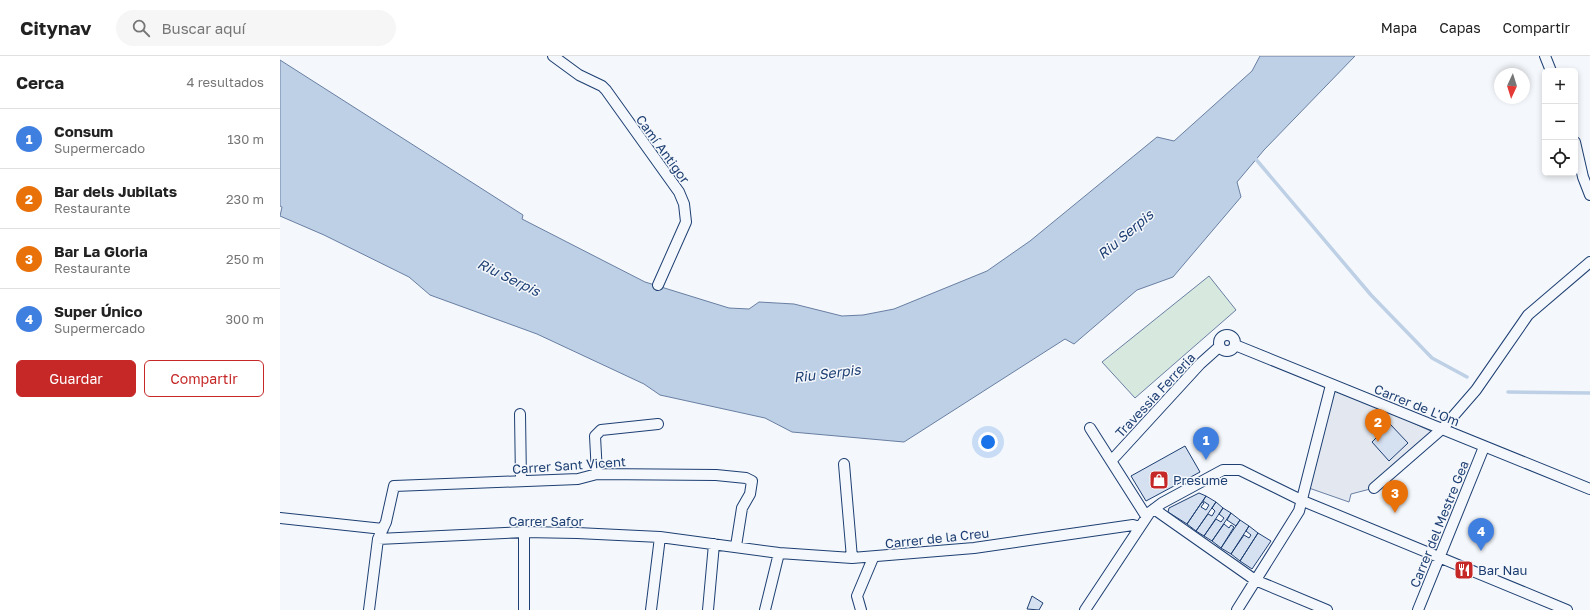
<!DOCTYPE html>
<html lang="es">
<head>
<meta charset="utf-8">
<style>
  :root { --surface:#fff; --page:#f6f6f6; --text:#222; --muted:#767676; --line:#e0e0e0; --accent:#c62828 }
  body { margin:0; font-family:"Golos Text",sans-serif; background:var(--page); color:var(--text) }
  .controls { position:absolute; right:12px; top:12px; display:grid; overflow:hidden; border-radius:6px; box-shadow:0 2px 6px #0003 }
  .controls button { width:36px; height:36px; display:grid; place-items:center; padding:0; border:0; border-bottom:1px solid var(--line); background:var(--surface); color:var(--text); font:20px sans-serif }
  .compass { position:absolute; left:1214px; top:12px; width:36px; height:36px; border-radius:50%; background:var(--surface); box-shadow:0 2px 6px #0003; rotate:184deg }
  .you { position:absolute; left:708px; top:386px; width:14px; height:14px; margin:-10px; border:3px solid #fff; border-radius:50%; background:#1a73e8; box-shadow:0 0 0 6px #1a73e833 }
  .badge { display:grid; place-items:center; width:26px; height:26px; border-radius:50%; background:var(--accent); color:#fff; font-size:13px; font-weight:700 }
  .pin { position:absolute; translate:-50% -33px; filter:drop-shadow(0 1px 2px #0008) }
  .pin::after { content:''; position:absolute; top:21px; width:14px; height:12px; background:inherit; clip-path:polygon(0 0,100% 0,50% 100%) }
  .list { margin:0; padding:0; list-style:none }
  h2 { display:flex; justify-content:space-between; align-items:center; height:52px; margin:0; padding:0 16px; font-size:17px }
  h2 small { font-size:13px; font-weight:400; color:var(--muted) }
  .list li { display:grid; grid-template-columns:26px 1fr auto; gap:12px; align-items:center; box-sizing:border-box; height:60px; padding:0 16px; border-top:1px solid var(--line) }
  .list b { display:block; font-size:15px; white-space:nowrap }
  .list p { margin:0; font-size:13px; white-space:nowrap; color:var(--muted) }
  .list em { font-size:13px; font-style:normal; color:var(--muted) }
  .actions { display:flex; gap:8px; padding:12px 16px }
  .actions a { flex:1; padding:9px 0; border:1px solid var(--accent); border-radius:6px; text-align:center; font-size:14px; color:var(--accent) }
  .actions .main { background:var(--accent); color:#fff }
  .icon { flex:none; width:22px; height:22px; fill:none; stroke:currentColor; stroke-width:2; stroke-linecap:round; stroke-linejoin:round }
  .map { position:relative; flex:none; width:1310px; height:554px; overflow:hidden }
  header { display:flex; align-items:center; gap:24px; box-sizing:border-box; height:56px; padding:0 20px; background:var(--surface); border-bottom:1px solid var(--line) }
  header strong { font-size:19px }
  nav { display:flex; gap:22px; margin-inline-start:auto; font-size:14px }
  .search { width:280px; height:36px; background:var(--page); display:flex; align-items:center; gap:10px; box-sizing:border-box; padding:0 14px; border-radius:22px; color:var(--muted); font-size:15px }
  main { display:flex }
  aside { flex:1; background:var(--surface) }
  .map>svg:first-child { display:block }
  .green { fill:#d7e8df; stroke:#687fa3 }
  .parking { fill:#e3e8f0; stroke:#687fa3 }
  .water { fill:#bed0e5; stroke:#687fa3 }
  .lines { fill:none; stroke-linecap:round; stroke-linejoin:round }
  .stream { stroke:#bed0e5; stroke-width:3.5 }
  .building { fill:#d5e0f0; stroke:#1d3f73 }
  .street-casing { stroke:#1d3f73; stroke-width:12 }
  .street { stroke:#f4f7fb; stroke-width:10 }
  .labels { text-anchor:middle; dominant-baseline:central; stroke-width:3; stroke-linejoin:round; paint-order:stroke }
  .street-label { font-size:13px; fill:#1d3f73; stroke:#f4f7fb }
  .poi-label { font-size:13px; fill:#1d3f73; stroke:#f4f7fb; text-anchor:start }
  .water-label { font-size:14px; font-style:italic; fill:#1d3f73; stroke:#f4f7fb }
</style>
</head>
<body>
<header>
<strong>Citynav</strong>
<div class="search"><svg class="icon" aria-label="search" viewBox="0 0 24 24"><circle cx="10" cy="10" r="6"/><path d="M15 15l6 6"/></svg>Buscar aquí</div>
<nav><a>Mapa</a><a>Capas</a><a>Compartir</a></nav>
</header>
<main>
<aside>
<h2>Cerca<small>4 resultados</small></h2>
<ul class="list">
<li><span class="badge" style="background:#3f7fe0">1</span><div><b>Consum</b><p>Supermercado</p></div><em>130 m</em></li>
<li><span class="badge" style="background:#e8710a">2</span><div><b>Bar dels Jubilats</b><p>Restaurante</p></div><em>230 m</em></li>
<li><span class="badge" style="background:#e8710a">3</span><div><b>Bar La Gloria</b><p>Restaurante</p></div><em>250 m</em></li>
<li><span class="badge" style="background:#3f7fe0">4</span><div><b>Super Único</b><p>Supermercado</p></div><em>300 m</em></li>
</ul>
<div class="actions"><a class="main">Guardar</a><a>Compartir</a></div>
</aside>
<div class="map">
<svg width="1310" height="554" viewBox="0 0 1310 554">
  <rect width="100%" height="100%" fill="#f4f7fb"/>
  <path class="green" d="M929 220 956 254 855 342 822 306Z"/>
  <path class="parking" d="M1051 329 1157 378 1094 432 1071 438 1069 446 1026 431Z"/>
  <path class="water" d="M980 0H1075L984 94 957 126 961 141 893 221 857 234 794 288 785 283 624 386 512 376 485 362 380 339 364 328 257 278 150 239 129 221 44 179 0 160 2 151 0 150V4L243 159 242 163 365 226 449 252 469 253 479 246 514 248 562 260 583 259 614 253 707 215 750 185 877 81 894 85 972 15Z"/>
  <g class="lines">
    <path class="stream" d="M974 101 1091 239 1152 302 1187 321
      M1228 336 1310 337"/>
  </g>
  <path class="building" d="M1110 368 1128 387 1109 405 1092 386Z
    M905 390 920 416 866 445 851 420Z
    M919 437 926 440 907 468 888 456 889 452Z
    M926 440 936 446 916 475 907 468 922 446 924 447 921 451 926 454 929 449 923 445Z
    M936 446 943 452 924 480 916 475 928 458 932 460 935 455 932 452Z
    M943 452 951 457 932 485 924 480 936 463 941 466 944 462 939 458Z
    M951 457 960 464 956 470 947 464Z
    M960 464 969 470 951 498 941 492Z
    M944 468 949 472 951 469 954 471 941 492 932 485Z
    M969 470 978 477 960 505 951 498 964 479 969 482 971 479 966 475Z
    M978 477 991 485 972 513 960 505Z
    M752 540 763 547 759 554 747 553Z"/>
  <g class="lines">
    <g class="street-casing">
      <path id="street" d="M273 0 299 19 322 30 326 34 399 136 404 148 406 166 378 229
        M1265 0 1271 15
        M1295 86 1303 121 1310 139
        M939 287a8 8 0 1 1 16 0a8 8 0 1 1-16 0Z
        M955 289 1310 433
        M240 358 241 425
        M810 372 866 460
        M832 404 920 308 939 291
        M564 408 572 502
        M317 418 315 380 321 374 378 368
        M1094 432 1163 372 1196 334 1248 259 1310 206
        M874 453 975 524 1047 554
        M0 462 103 473
        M244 476V554
        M98 483 244 476 297 477 380 481 499 497 572 502 694 492 853 469 860 471
        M89 554 98 483 106 466 114 430 298 423 317 418 436 419 466 422 472 425 470 438 462 452 456 490
        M371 554 380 481
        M428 554 434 488
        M485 554 499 497
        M581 554 577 540 593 502
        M805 554 870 456 882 447 943 414H960L1023 445 1287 554
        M957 554 1019 455 1051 329
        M1138 554 1204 391"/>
    </g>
    <use href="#street" class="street"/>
  </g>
  <defs>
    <g id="shop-square" transform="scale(1)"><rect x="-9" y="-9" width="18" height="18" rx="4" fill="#c62828" stroke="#f4f7fb"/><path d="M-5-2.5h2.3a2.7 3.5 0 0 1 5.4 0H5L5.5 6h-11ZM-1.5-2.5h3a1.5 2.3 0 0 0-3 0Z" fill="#fff"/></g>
    <g id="restaurant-square" transform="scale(1)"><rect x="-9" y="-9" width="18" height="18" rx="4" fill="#c62828" stroke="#f4f7fb"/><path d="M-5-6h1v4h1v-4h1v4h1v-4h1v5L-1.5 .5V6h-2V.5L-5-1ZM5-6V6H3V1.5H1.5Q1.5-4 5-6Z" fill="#fff"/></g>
  </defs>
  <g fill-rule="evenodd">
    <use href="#shop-square" x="879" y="424"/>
    <use href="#restaurant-square" x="1184" y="514"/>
  </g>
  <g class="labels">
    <g class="street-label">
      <text transform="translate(383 93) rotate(54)">Camí Antigor</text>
      <text transform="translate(875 339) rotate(-47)">Travessia Ferreria</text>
      <text transform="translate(1137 349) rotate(22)">Carrer de L'Om</text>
      <text transform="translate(289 409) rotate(-4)">Carrer Sant Vicent</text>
      <text x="266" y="465">Carrer Safor</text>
      <text transform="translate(1159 468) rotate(-68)">Carrer del Mestre Gea</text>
      <text transform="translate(657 482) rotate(-6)">Carrer de la Creu</text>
    </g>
    <g class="poi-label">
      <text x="893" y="424">Presume</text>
      <text x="1198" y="514">Bar Nau</text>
    </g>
    <g class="water-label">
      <text transform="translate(845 178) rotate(-40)">Riu Serpis</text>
      <text transform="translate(229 221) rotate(26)">Riu Serpis</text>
      <text transform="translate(547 317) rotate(-7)">Riu Serpis</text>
    </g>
  </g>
</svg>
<div class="controls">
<button>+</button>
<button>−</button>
<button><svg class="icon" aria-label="locate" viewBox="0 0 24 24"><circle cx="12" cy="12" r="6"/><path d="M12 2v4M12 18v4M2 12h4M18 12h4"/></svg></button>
</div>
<svg class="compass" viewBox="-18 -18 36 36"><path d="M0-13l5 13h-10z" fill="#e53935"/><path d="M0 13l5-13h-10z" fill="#767676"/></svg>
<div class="you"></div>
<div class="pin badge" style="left:926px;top:404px;background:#3f7fe0">1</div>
<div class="pin badge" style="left:1098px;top:386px;background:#e8710a">2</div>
<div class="pin badge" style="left:1115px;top:457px;background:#e8710a">3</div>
<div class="pin badge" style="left:1201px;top:495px;background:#3f7fe0">4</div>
</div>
</main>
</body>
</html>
